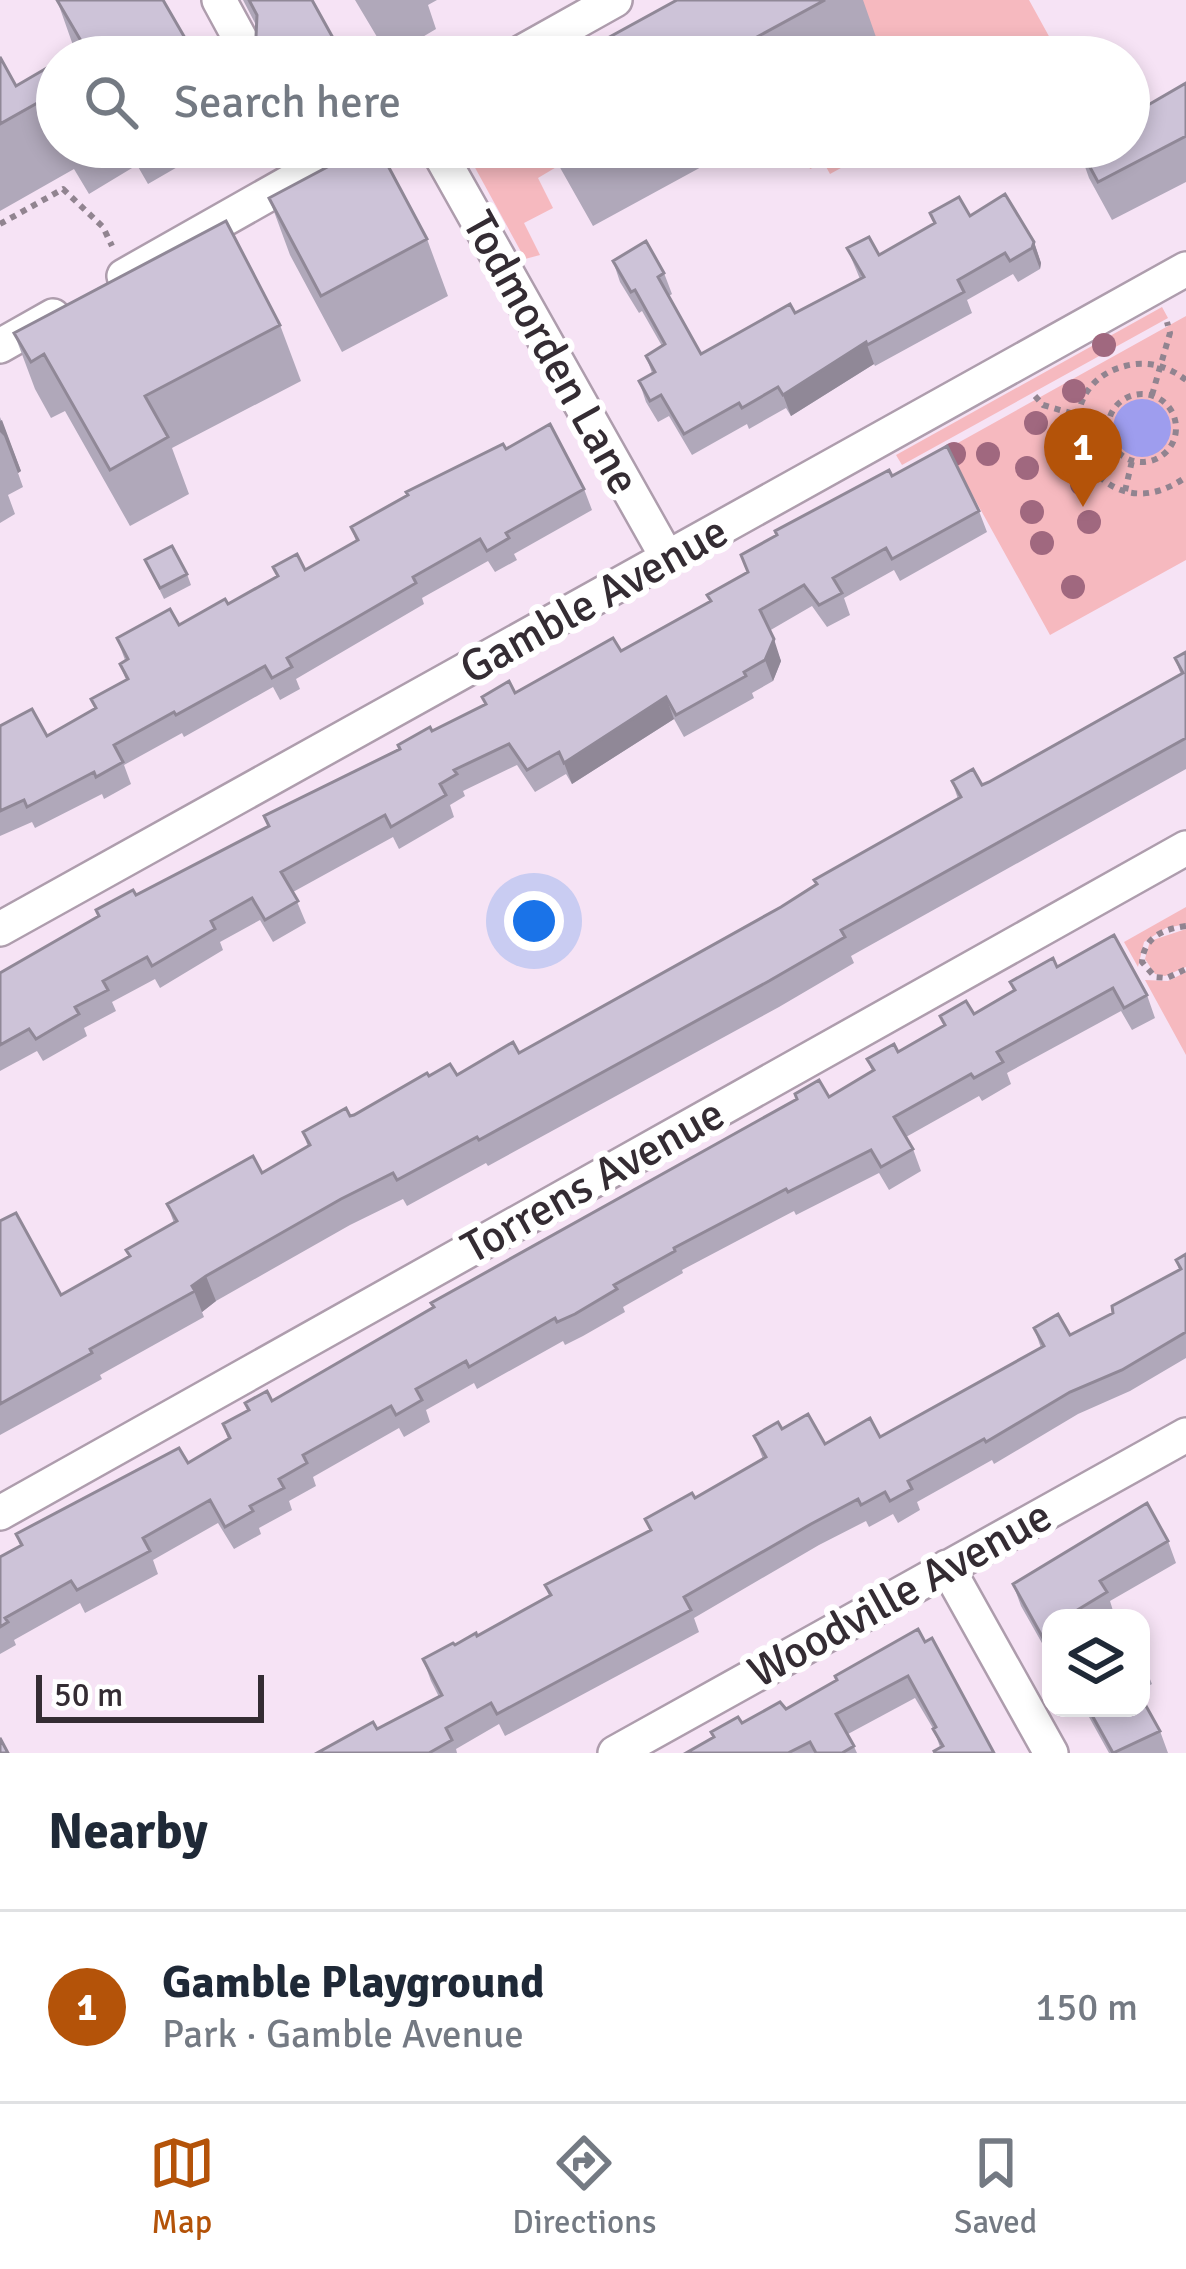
<!DOCTYPE html>
<html lang="en">
<head>
<meta charset="utf-8">
<style>
  :root { --surface:#fff; --page:#f2f2f3; --text:#1f2937; --muted:#747a83; --line:#e0e1e3; --accent:#b45309 }
  body { margin:0; font-family:Signika,sans-serif; background:var(--page); color:var(--text) }
  .controls { position:absolute; right:36px; bottom:36px; display:grid; overflow:hidden; border-radius:24px; box-shadow:0 6px 18px #0003 }
  .controls button { width:108px; height:108px; display:grid; place-items:center; padding:0; border:0; border-bottom:3px solid var(--line); background:var(--surface); color:var(--text); font:60px sans-serif }
  .scale { position:absolute; left:36px; bottom:30px; width:228px; box-sizing:border-box; padding-left:12px; border:6px solid #342c33; border-top:0; font-size:33px; line-height:42px; white-space:nowrap; color:#342c33; -webkit-text-stroke:9px #fff; paint-order:stroke }
  .you { position:absolute; left:534px; top:921px; width:42px; height:42px; margin:-30px; border:9px solid #fff; border-radius:50%; background:#1a73e8; box-shadow:0 0 0 18px #1a73e833 }
  .badge { display:grid; place-items:center; width:78px; height:78px; border-radius:50%; background:var(--accent); color:#fff; font-size:39px; font-weight:700 }
  .pin { position:absolute; translate:-50% -99px; filter:drop-shadow(0 3px 6px #0008) }
  .pin::after { content:''; position:absolute; top:63px; width:42px; height:36px; background:inherit; clip-path:polygon(0 0,100% 0,50% 100%) }
  .list { margin:0; padding:0; list-style:none }
  h2 { display:flex; justify-content:space-between; align-items:center; height:156px; margin:0; padding:0 48px; font-size:51px }
  h2 small { font-size:39px; font-weight:400; color:var(--muted) }
  .list li { display:grid; grid-template-columns:78px 1fr auto; gap:36px; align-items:center; box-sizing:border-box; height:192px; padding:0 48px; border-top:3px solid var(--line) }
  .list b { display:block; font-size:45px; white-space:nowrap }
  .list p { margin:0; font-size:39px; white-space:nowrap; color:var(--muted) }
  .list em { font-size:39px; font-style:normal; color:var(--muted) }
  .icon { flex:none; width:66px; height:66px; fill:none; stroke:currentColor; stroke-width:2; stroke-linecap:round; stroke-linejoin:round }
  .map { position:relative; flex:none; width:1186px; height:1753px; overflow:hidden }
  .search { position:absolute; background:var(--surface); box-shadow:0 6px 18px #0003; left:36px; right:36px; top:36px; height:132px; display:flex; align-items:center; gap:30px; box-sizing:border-box; padding:0 42px; border-radius:66px; color:var(--muted); font-size:45px }
  .sheet { height:348px; background:var(--surface) }
  nav { display:flex; justify-content:space-around; align-items:center; box-sizing:border-box; height:168px; border-top:3px solid var(--line); background:var(--surface); font-size:33px; color:var(--muted) }
  nav a { display:grid; justify-items:center; gap:6px }
  nav .on { color:var(--accent) }
  .map>svg:first-child { display:block }
  .green { fill:#f6b9bf }
  .water { fill:#9e9dee }
  .lines { fill:none; stroke-linecap:round; stroke-linejoin:round }
  .minor-casing { stroke:#ae9dad; stroke-width:38 }
  .path { stroke:#918490; stroke-width:6; stroke-dasharray:6 6; stroke-linecap:butt }
  .minor { stroke:#fff; stroke-width:33 }
  .tree { fill:#a0687f }
  .wall { fill:#b0a8ba }
  .shaded-wall { fill:#908897 }
  .building { fill:#cdc3d8; stroke:#908897; stroke-width:3 }
  .labels { text-anchor:middle; dominant-baseline:central; stroke-width:12; stroke-linejoin:round; paint-order:stroke }
  .street-label { font-size:45px; fill:#342c33; stroke:#fff }
</style>
</head>
<body>
<div class="map">
<svg width="1186" height="1753" viewBox="0 0 1186 1753">
  <rect width="100%" height="100%" fill="#f6e3f5"/>
  <path class="green" d="M701 0H1029L1056 49 1043 57H946V53L940 57H882Z
    M474 147H590L538 178 553 208 524 223 540 255 525 259 473 164Z
    M822 147H879L830 174 824 163 810 169 809 166 819 161Z
    M1162 307 1168 318 902 465 896 455Z
    M1186 316V560L1050 635 947 449Z
    M1186 907V924L1166 928 1144 942 1138 967 1124 942Z
    M1186 929V967L1165 976 1155 974 1145 959 1150 941Z
    M1186 972V1055L1145 980 1168 981Z"/>
  <path class="water" d="M1113 428a29 29 0 1 1 58 0a29 29 0 1 1-58 0Z"/>
  <g class="lines">
    <g class="minor-casing">
      <path id="minor" d="M219 0 250 57
        M513 57 615 0
        M436 147 668 559
        M124 276 352 147
        M0 346 53 316
        M0 929 1186 269
        M0 1513 1186 848
        M947 1567 1051 1753
        M615 1753 1186 1435"/>
    </g>
    <path class="path" d="M943 57 948 54
      M791 147 802 166 817 159 819 147
      M0 224 63 189 103 227 112 246
      M1186 380C1168 366 1147 360 1125 366 1030 391 1093 543 1186 477
      M1108 428a34 34 0 1 1 68 0a34 34 0 1 1-68 0Z
      M1152 395 1170 333 1167 322
      M1035 396 1043 405 1108 424
      M1125 491 1132 461
      M1186 926C1163 929 1144 937 1142 962L1155 977 1167 978 1186 969"/>
    <use href="#minor" class="minor"/>
  </g>
  <g class="tree">
    <circle cx="1104" cy="345" r="12"/>
    <circle cx="1074" cy="391" r="12"/>
    <circle cx="1036" cy="423" r="12"/>
    <circle cx="1096" cy="451" r="12"/>
    <circle cx="954" cy="454" r="12"/>
    <circle cx="988" cy="454" r="12"/>
    <circle cx="1027" cy="468" r="12"/>
    <circle cx="1082" cy="484" r="12"/>
    <circle cx="1032" cy="512" r="12"/>
    <circle cx="1089" cy="522" r="12"/>
    <circle cx="1042" cy="543" r="12"/>
    <circle cx="1073" cy="587" r="12"/>
  </g>
  <path class="wall" d="M57 0 196 57 75 51Z
    M243 0H312L333 38 340 57H263L256 37V25Z
    M355 0H437L428 5 436 29 389 57Z
    M677 0H863L883 57H573Z
    M0 57 16 86 57 62V147H212L148 184 137 165 89 194 74 169 0 211Z
    M1186 83V182L1112 220 1089 178 1078 147H1129Z
    M552 147H738L593 226 558 164Z
    M269 198 427 239 448 296 342 352 290 255Z
    M930 213 970 216 1034 242 1041 263 1040 269 1018 282 1013 274 967 300 972 313 875 366 874 364 791 416 786 408 749 429 747 424 692 455 669 416 658 422 646 402 639 381 652 373 646 356 662 346 642 311 639 313 620 282 613 261 664 273 672 294 669 296 701 354 795 313 860 279 847 248 879 255 934 224Z
    M280 325 301 381 172 448 189 494 130 526 65 411 51 418 35 389 14 333Z
    M0 417 21 471 18 473 23 487 8 495 15 514 0 523Z
    M506 449 584 489 592 510 514 554 517 560 495 572 488 561 422 598 424 604 296 679 300 689 280 700 273 687 184 737 182 733 124 765 131 784 104 799 102 794 35 828 32 822 0 836V726L47 736 95 709 91 699 126 680 120 664 125 660 117 638 179 625 228 604 277 577 273 567 305 570 356 541 351 527Z
    M892 476 979 511 987 532 900 581 894 570 844 598 850 615 827 627 812 606 769 631 781 661 773 681 752 693 754 698 684 737 674 719 572 784 566 774 535 792 517 765 463 791 465 796 450 805 454 817 399 849 393 837 293 892 306 923 273 942 260 920 220 942 223 950 160 988 155 979 112 1002 116 1011 84 1028 87 1036 66 1048 43 1061 37 1051 0 1071V973L98 917 96 910 136 895 268 827 264 816 485 705 482 697 515 693 621 651 710 602 707 595 747 572Z
    M145 560 187 574 191 585 164 599Z
    M1186 652V769L851 956 854 963 779 1007 488 1166 486 1163 407 1206 403 1199 350 1225 216 1301 202 1312 204 1317 100 1375 102 1379 0 1435V1221L61 1295 129 1256 126 1250 174 1223 167 1204 262 1173 308 1147 303 1132 350 1116 429 1076 457 1075 519 1053 781 907 958 799 952 781 982 785 989 782 1181 675 1175 658Z
    M1057 967 1147 995 1155 1018 1132 1030 1121 1011 1007 1073 1011 1084 982 1101 979 1096 906 1137 913 1149 921 1171 889 1190 879 1173 796 1215 794 1211 682 1270 683 1273 623 1307 625 1312 583 1336 565 1345 563 1341 477 1389 474 1383 426 1410 430 1422 404 1437 399 1428 313 1477 316 1486 289 1501 292 1510 259 1528 261 1534 234 1549 218 1523 153 1560 158 1574 85 1613 80 1603 14 1640 16 1645 0 1654V1557L20 1546 16 1534 188 1463 228 1439 223 1424 247 1411 245 1403 272 1401 829 1097 872 1071 867 1059 898 1052 944 1026 940 1016 974 1014 1013 991 1010 982Z
    M1186 1254V1358L1130 1391 1078 1414 994 1464 992 1460 917 1502 920 1510 898 1523 893 1514 869 1527 866 1521 819 1545 694 1618 699 1632 505 1736 499 1724 456 1749 457 1753H317L377 1729 439 1697 431 1681 423 1659 477 1636 549 1596 545 1585 650 1531 645 1519 695 1498 763 1459 754 1436 782 1429 825 1444 880 1437 1041 1348 1034 1328 1070 1335 1113 1313 1179 1270 1176 1260Z
    M1168 1541 1176 1563 1110 1601 1114 1614 1108 1618H1051V1659L1021 1606 1013 1584Z
    M918 1629 994 1753 940 1747 934 1730 915 1698 848 1734 857 1753H686L742 1723 786 1709 836 1680Z
    M1141 1657 1152 1684 1141 1690Z
    M1084 1708H1141L1160 1731 1168 1753H1109Z"/>
  <path class="shaded-wall" d="M1034 242 1041 263 1040 269 1032 248Z
    M866 342 874 364 791 416 783 395Z
    M2 420 21 471 18 473 4 436 0 432V421Z
    M774 639 781 661 773 681 765 660Z
    M666 697 674 719 572 784 564 763Z
    M206 1276 216 1301 202 1312 192 1286Z"/>
  <path class="building" d="M57 0H163L196 57H65L84 46Z
    M249 0H312L333 38 298 57H266L256 37 257 15Z
    M677 0H825L720 57H573Z
    M0 57 16 86 57 62V112L48 97 0 124Z
    M1186 83V136L1098 182 1079 147H1129V116Z
    M365 147H378L427 239 321 296 269 198Z
    M1005 194 1034 242 1032 248 1010 261 1005 253 958 280 964 292 867 345 866 342 783 395 778 387 742 408 739 403 684 434 661 395 650 401 639 381 655 372 646 356 665 344 635 290 631 292 613 261 646 241 664 273 658 277 701 354 790 304 795 313 864 277 847 248 869 237 879 255 935 223 930 213 959 197 970 216Z
    M226 221 280 325 145 396 168 437 110 470 44 354 31 362 14 333Z
    M550 424 584 489 506 533 509 538 487 551 480 539 413 577 416 583 287 658 292 667 272 678 265 666 176 715 174 712 114 745 123 762 96 777 94 772 27 807 24 800 0 811V726L32 709 47 736 96 708 91 699 128 679 120 664 128 659 117 638 170 609 179 625 225 599 228 604 278 576 273 567 297 554 305 570 358 540 351 527 408 495 406 492 503 444 506 449Z
    M947 446 979 511 892 559 886 548 833 578 842 593 819 605 804 585 760 610 774 639 765 660 744 672 746 676 676 715 666 697 564 763 559 752 527 770 509 744 454 770 457 774 440 784 446 795 391 827 385 815 281 872 298 901 265 920 252 898 211 921 215 929 152 966 147 957 103 981 108 990 75 1007 79 1014 58 1026 36 1039 29 1029 0 1045V973L99 916 96 910 133 890 136 895 269 826 264 816 400 749 398 745 430 727 432 731 486 704 482 697 509 681 515 693 613 638 621 651 711 601 707 595 748 572 741 555 777 535 775 531 889 470 892 476Z
    M172 546 187 574 160 588 145 560Z
    M1186 652V738L841 930 845 937 769 981 479 1140 477 1137 397 1180 393 1173 341 1199 206 1276 192 1286 195 1291 90 1349 92 1353 0 1404V1221L16 1213 61 1295 130 1256 126 1250 177 1221 167 1204 253 1156 262 1173 310 1145 303 1132 346 1108 350 1116 354 1115 427 1073 429 1076 450 1064 457 1075 513 1042 519 1053 781 907 817 884 814 880 961 797 952 781 973 769 982 785 989 782 1183 673 1175 658Z
    M1114 935 1147 995 1124 1008 1113 988 997 1052 1003 1062 974 1078 971 1074 894 1117 913 1149 881 1167 871 1150 788 1192 786 1189 674 1248 675 1251 614 1285 617 1289 575 1314 557 1322 555 1318 469 1367 466 1361 416 1389 422 1400 396 1415 391 1406 303 1455 307 1463 279 1479 284 1488 250 1506 253 1511 225 1527 210 1500 143 1538 150 1551 77 1590 71 1581 5 1618 8 1622 0 1627V1557L22 1545 16 1534 179 1448 188 1463 230 1438 223 1424 249 1410 245 1403 267 1391 272 1401 434 1307 431 1303 797 1099 795 1094 819 1080 829 1097 874 1070 867 1059 894 1044 898 1052 945 1025 940 1016 966 1001 974 1014 1015 990 1010 982 1053 958 1057 967Z
    M1186 1254V1332L1122 1370 1070 1392 986 1442 984 1439 908 1481 912 1489 890 1501 885 1492 861 1505 858 1499 811 1524 684 1597 691 1610 497 1714 491 1703 446 1728 452 1740 429 1753H317L373 1722 377 1729 442 1695 423 1659 453 1643 455 1645 476 1633 477 1636 551 1595 545 1585 651 1530 645 1519 692 1493 695 1498 766 1457 754 1436 778 1422 782 1429 808 1414 825 1444 870 1418 880 1437 1044 1346 1034 1328 1058 1314 1070 1335 1113 1313 1112 1306 1181 1269 1176 1260Z
    M1147 1503 1168 1541 1100 1581 1107 1592 1074 1612 1077 1618H1051V1634L1043 1638 1013 1584Z
    M918 1629 925 1642 932 1638 994 1753H935L934 1751 943 1746 933 1729 936 1727 908 1676 836 1714 854 1746 842 1753H816L810 1742 788 1753H686L714 1737 711 1732 738 1717 742 1723 780 1702 786 1709 837 1680 835 1676Z
    M1141 1697 1160 1731 1113 1753 1088 1708H1141Z
    M0 1738 8 1753H0Z"/>
  <g class="labels">
    <g class="street-label">
      <text transform="translate(551 353) rotate(61)">Todmorden Lane</text>
      <text transform="translate(594 600) rotate(-29)">Gamble Avenue</text>
      <text transform="translate(593 1181) rotate(-29)">Torrens Avenue</text>
      <text transform="translate(900 1594) rotate(-29)">Woodville Avenue</text>
    </g>
  </g>
</svg>
<div class="controls">
<button><svg class="icon" aria-label="layers" viewBox="0 0 24 24"><path d="M12 4l9 5-9 5-9-5zM3 14l9 5 9-5"/></svg></button>
</div>
<div class="scale">50 m</div>
<div class="you"></div>
<div class="pin badge" style="left:1083px;top:507px">1</div>
<div class="search"><svg class="icon" aria-label="search" viewBox="0 0 24 24"><circle cx="10" cy="10" r="6"/><path d="M15 15l6 6"/></svg>Search here</div>
</div>
<section class="sheet">
<h2>Nearby<small></small></h2>
<ul class="list">
<li><span class="badge">1</span><div><b>Gamble Playground</b><p>Park · Gamble Avenue</p></div><em>150 m</em></li>
</ul>
</section>
<nav>
<a class="on"><svg class="icon" aria-label="map" viewBox="0 0 24 24"><path d="M3 6l6-2 6 2 6-2v14l-6 2-6-2-6 2zM9 4v14M15 6v14"/></svg>Map</a>
<a><svg class="icon" aria-label="directions" viewBox="0 0 24 24"><path d="M12 3l9 9-9 9-9-9zM9 14v-3h6M13 9l2 2-2 2"/></svg>Directions</a>
<a><svg class="icon" aria-label="saved" viewBox="0 0 24 24"><path d="M7 4h10v16l-5-4-5 4z"/></svg>Saved</a>
</nav>
</body>
</html>
